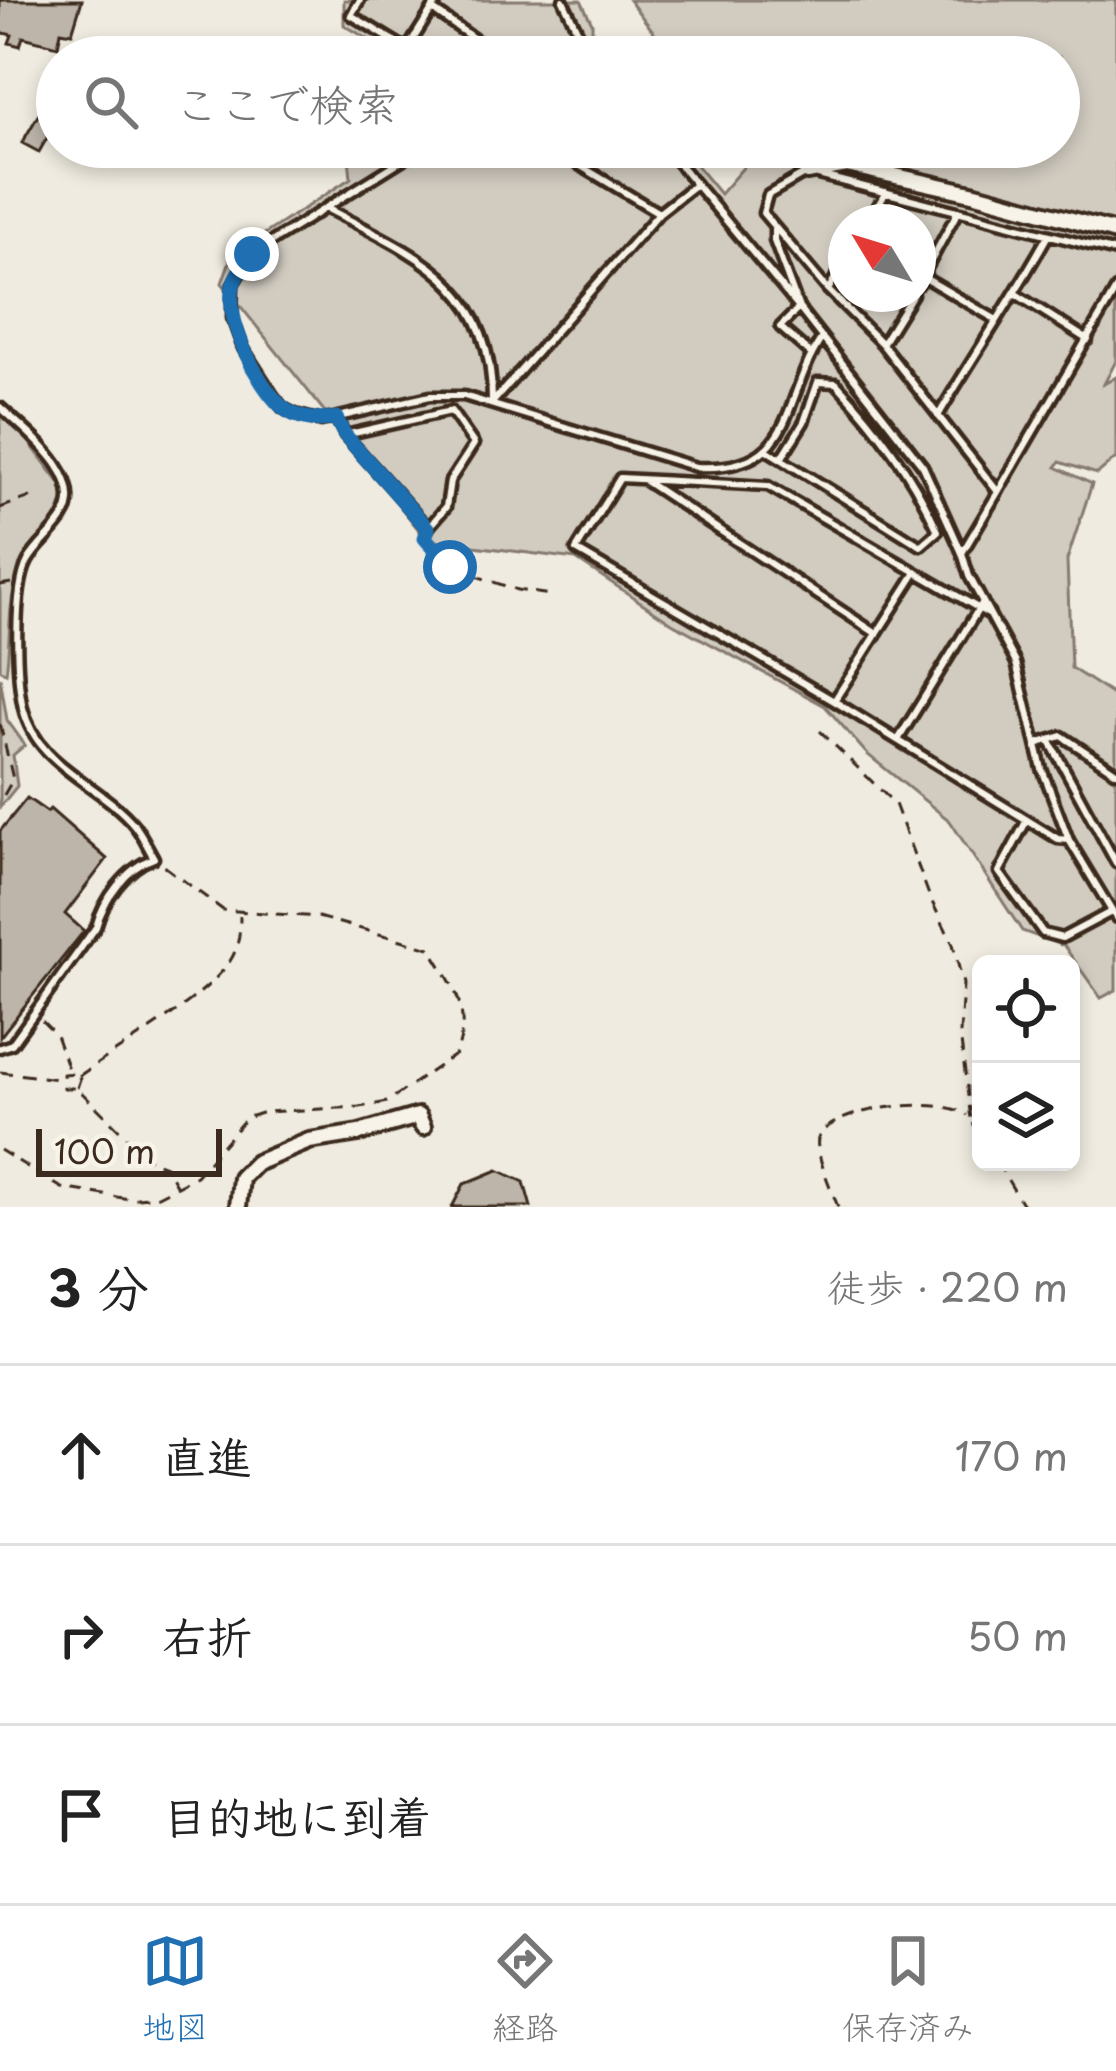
<!DOCTYPE html>
<html lang="ja">
<head>
<meta charset="utf-8">
<style>
  :root { --surface:#fff; --page:#f6f6f6; --text:#222; --muted:#767676; --line:#e0e0e0; --accent:#1f6fb2 }
  body { margin:0; font-family:"Playpen Sans","Klee One",sans-serif; background:var(--page); color:var(--text) }
  .controls { position:absolute; right:36px; bottom:36px; display:grid; overflow:hidden; border-radius:18px; box-shadow:0 6px 18px #0003 }
  .controls button { width:108px; height:108px; display:grid; place-items:center; padding:0; border:0; border-bottom:3px solid var(--line); background:var(--surface); color:var(--text); font:60px sans-serif }
  .compass { position:absolute; left:828px; top:204px; width:108px; height:108px; border-radius:50%; background:var(--surface); box-shadow:0 6px 18px #0003; rotate:308deg }
  .scale { position:absolute; left:36px; bottom:30px; width:186px; box-sizing:border-box; padding-left:12px; border:6px solid #3b2a1e; border-top:0; font-size:33px; line-height:42px; white-space:nowrap; color:#3b2a1e; -webkit-text-stroke:9px #f7f3e8; paint-order:stroke }
  .stop { position:absolute; width:36px; height:36px; margin:-27px; border:9px solid #1f6fb2; border-radius:50%; background:#fff }
  .stop.end { background:#1f6fb2; border-color:#fff; box-shadow:0 3px 12px #0008 }
  .list { margin:0; padding:0; list-style:none }
  h2 { display:flex; justify-content:space-between; align-items:center; height:156px; margin:0; padding:0 48px; font-size:51px }
  h2 small { font-size:39px; font-weight:400; color:var(--muted) }
  .list li { display:grid; grid-template-columns:78px 1fr auto; gap:36px; align-items:center; box-sizing:border-box; height:180px; padding:0 48px; border-top:3px solid var(--line) }
  .list b { display:block; font-size:45px; white-space:nowrap }
  .list em { font-size:39px; font-style:normal; color:var(--muted) }
  .icon { flex:none; width:66px; height:66px; fill:none; stroke:currentColor; stroke-width:2; stroke-linecap:round; stroke-linejoin:round }
  .map { position:relative; flex:none; width:1116px; height:1207px; overflow:hidden }
  .search { position:absolute; background:var(--surface); box-shadow:0 6px 18px #0003; left:36px; right:36px; top:36px; height:132px; display:flex; align-items:center; gap:30px; box-sizing:border-box; padding:0 42px; border-radius:66px; color:var(--muted); font-size:45px }
  .sheet { height:696px; background:var(--surface) }
  nav { display:flex; justify-content:space-around; align-items:center; box-sizing:border-box; height:168px; border-top:3px solid var(--line); background:var(--surface); font-size:33px; color:var(--muted) }
  nav a { display:grid; justify-items:center; gap:6px }
  nav .on { color:var(--accent) }
  .map>svg:first-child { display:block }
  .green { fill:#d1cbc0; stroke:#867a6f; stroke-width:3; fill-rule:evenodd }
  .building { fill:#bdb5aa; stroke:#3b2a1e; stroke-width:3 }
  .lines { fill:none; stroke-linecap:round; stroke-linejoin:round }
  .lane-casing { stroke:#3b2a1e; stroke-width:15 }
  .street-casing { stroke:#3b2a1e; stroke-width:22 }
  .path { stroke:#3b2a1e; stroke-width:3; stroke-dasharray:12 9; stroke-linecap:butt }
  .lane { stroke:#f7f3e8; stroke-width:6 }
  .street { stroke:#f7f3e8; stroke-width:14 }
  .route { stroke:#1f6fb2; stroke-width:15 }
</style>
</head>
<body>
<div class="map">
<svg width="1116" height="1207" viewBox="0 0 1116 1207">
  <rect width="100%" height="100%" fill="#efebe0"/>
  <filter id="ink" filterUnits="userSpaceOnUse"><feTurbulence type="fractalNoise" baseFrequency=".00833" numOctaves="2"/><feDisplacementMap in="SourceGraphic" scale="24" xChannelSelector="R" yChannelSelector="G"/><feConvolveMatrix kernelMatrix="1 2 1 2 8 2 1 2 1" color-interpolation-filters="sRGB"/></filter>
  <g filter="url(#ink)">
    <path class="green" d="M344 0H581L592 23V38L607 57H390L392 53 344 25Z
      M629 0H1116V361L1104 384 1116 377V458L1097 474 1060 462 1056 467 1092 484 1067 560 1071 668 1116 697V990L1101 998 1064 946 1022 931 950 821 867 754 825 706 672 623 576 559 427 540 222 283 232 255 351 178 348 147H681L720 194 747 163 787 147H1059V57H664L659 39ZM846 222H918V294H846Z
      M0 414 26 438 65 490C62 524 30 543 18 575 7 606 11 640 6 673L0 669Z
      M0 677 7 720 25 745 13 755 17 786 0 807Z"/>
    <path class="building" d="M0 0H82L72 33 61 31 58 46 23 37 20 46 9 43 12 35 0 32Z
      M57 83V120L39 152 22 143Z
      M27 798 47 812 50 809 107 859 65 914 84 931 0 1037V831Z
      M498 1170 524 1182 531 1207H452L464 1184Z"/>
    <g class="lines">
      <g class="lane-casing">
        <path id="lane" d="M360 0 351 15 407 49 403 57
          M563 0 590 57
          M436 12 500 57
          M407 49 438 0
          M423 147 252 254 233 284 232 318 243 348 273 395 283 408 295 414 321 421 430 396H464L696 467C797 472 780 402 821 339
          M549 147 659 213
          M665 147 799 308 923 466 962 553 969 576 1016 663 1042 769 1069 840 1116 918
          M806 173 768 195 763 213 828 290 882 344 998 492 1116 289
          M818 175 1116 252
          M326 208C418 256 493 284 492 403
          M868 222 886 192
          M774 229V241L799 308 780 327 811 354
          M918 274 995 319
          M918 285 958 211
          M828 290 846 259
          M1016 294 1088 340
          M882 344 913 294
          M492 403 659 213 696 184
          M0 407C26 431 89 478 63 518 53 534 37 545 28 561 13 589 16 676 23 708 37 767 100 783 135 826 143 836 148 848 154 858 127 867 103 900 96 927L12 1044 0 1048
          M938 416C974 355 1014 297 1048 235
          M336 418 345 435 428 528 446 507 450 481 474 444 451 411 345 435
          M765 449 781 459 921 546 938 531C912 474 878 428 836 383L818 382 804 422 781 459
          M645 481 877 634
          M962 553 998 492
          M990 615 768 486 620 478 576 550 834 701 1058 839 1069 840
          M834 701 915 574
          M898 740 981 605
          M1049 740 1116 863
          M1036 744 1062 736 1116 772
          M1027 820 999 872 1043 933 1062 938 1111 912"/>
      </g>
      <g class="street-casing">
        <path id="street" d="M807 172 847 165 976 194 1116 232
          M238 1207 241 1178 256 1163 309 1141 359 1133 418 1116 423 1127"/>
      </g>
      <path class="path" d="M0 508 39 494
        M425 538 450 567 517 590 550 595
        M0 585 11 583
        M0 724 13 779 0 802
        M820 731 895 804 930 898 953 944 963 984 960 1034 971 1119
        M42 1021 56 1035 68 1069
        M0 1072 58 1079
        M79 1076C120 1047 203 1001 230 961 239 947 240 932 240 916
        M77 1088 80 1079 77 1073 63 1074 64 1088H77L150 1160 165 1166 176 1185
        M973 1123 981 1136
        M0 1150 62 1188 129 1199 158 1196 196 1176 246 1118 264 1112 360 1107 387 1102 456 1054C473 1009 452 985 430 948L318 917 223 910 160 863
        M997 1162 1024 1207
        M838 1207C833 1193 812 1148 819 1136 837 1106 941 1096 967 1115"/>
      <use href="#lane" class="lane"/>
      <use href="#street" class="street"/>
    </g>
  </g>
  <g class="lines" filter="url(#ink)">
    <path class="route" d="M252 254C246 263 235 275 233 286 225 321 256 383 282 407 296 419 319 422 336 418L344 434 428 529 425 538 450 567"/>
  </g>
</svg>
<div class="controls">
<button><svg class="icon" aria-label="locate" viewBox="0 0 24 24"><circle cx="12" cy="12" r="6"/><path d="M12 2v4M12 18v4M2 12h4M18 12h4"/></svg></button>
<button><svg class="icon" aria-label="layers" viewBox="0 0 24 24"><path d="M12 4l9 5-9 5-9-5zM3 14l9 5 9-5"/></svg></button>
</div>
<svg class="compass" viewBox="-18 -18 36 36"><path d="M0-13l5 13h-10z" fill="#e53935"/><path d="M0 13l5-13h-10z" fill="#767676"/></svg>
<div class="scale">100 m</div>
<div class="stop" style="left:450px;top:567px"></div>
<div class="stop end" style="left:252px;top:254px"></div>
<div class="search"><svg class="icon" aria-label="search" viewBox="0 0 24 24"><circle cx="10" cy="10" r="6"/><path d="M15 15l6 6"/></svg>ここで検索</div>
</div>
<section class="sheet">
<h2>3 分<small>徒歩 · 220 m</small></h2>
<ul class="list">
<li><svg class="icon" aria-label="ahead" viewBox="0 0 24 24"><path d="M12 20V5M6 11l6-6 6 6"/></svg><div><b>直進</b></div><em>170 m</em></li>
<li><svg class="icon" aria-label="right" viewBox="0 0 24 24"><path d="M7 20v-9h11M14 6l5 5-5 5"/></svg><div><b>右折</b></div><em>50 m</em></li>
<li><svg class="icon" aria-label="arrive" viewBox="0 0 24 24"><path d="M6 21V4h12l-3 4 3 4H6"/></svg><div><b>目的地に到着</b></div></li>
</ul>
</section>
<nav>
<a class="on"><svg class="icon" aria-label="map" viewBox="0 0 24 24"><path d="M3 6l6-2 6 2 6-2v14l-6 2-6-2-6 2zM9 4v14M15 6v14"/></svg>地図</a>
<a><svg class="icon" aria-label="directions" viewBox="0 0 24 24"><path d="M12 3l9 9-9 9-9-9zM9 14v-3h6M13 9l2 2-2 2"/></svg>経路</a>
<a><svg class="icon" aria-label="saved" viewBox="0 0 24 24"><path d="M7 4h10v16l-5-4-5 4z"/></svg>保存済み</a>
</nav>
</body>
</html>
